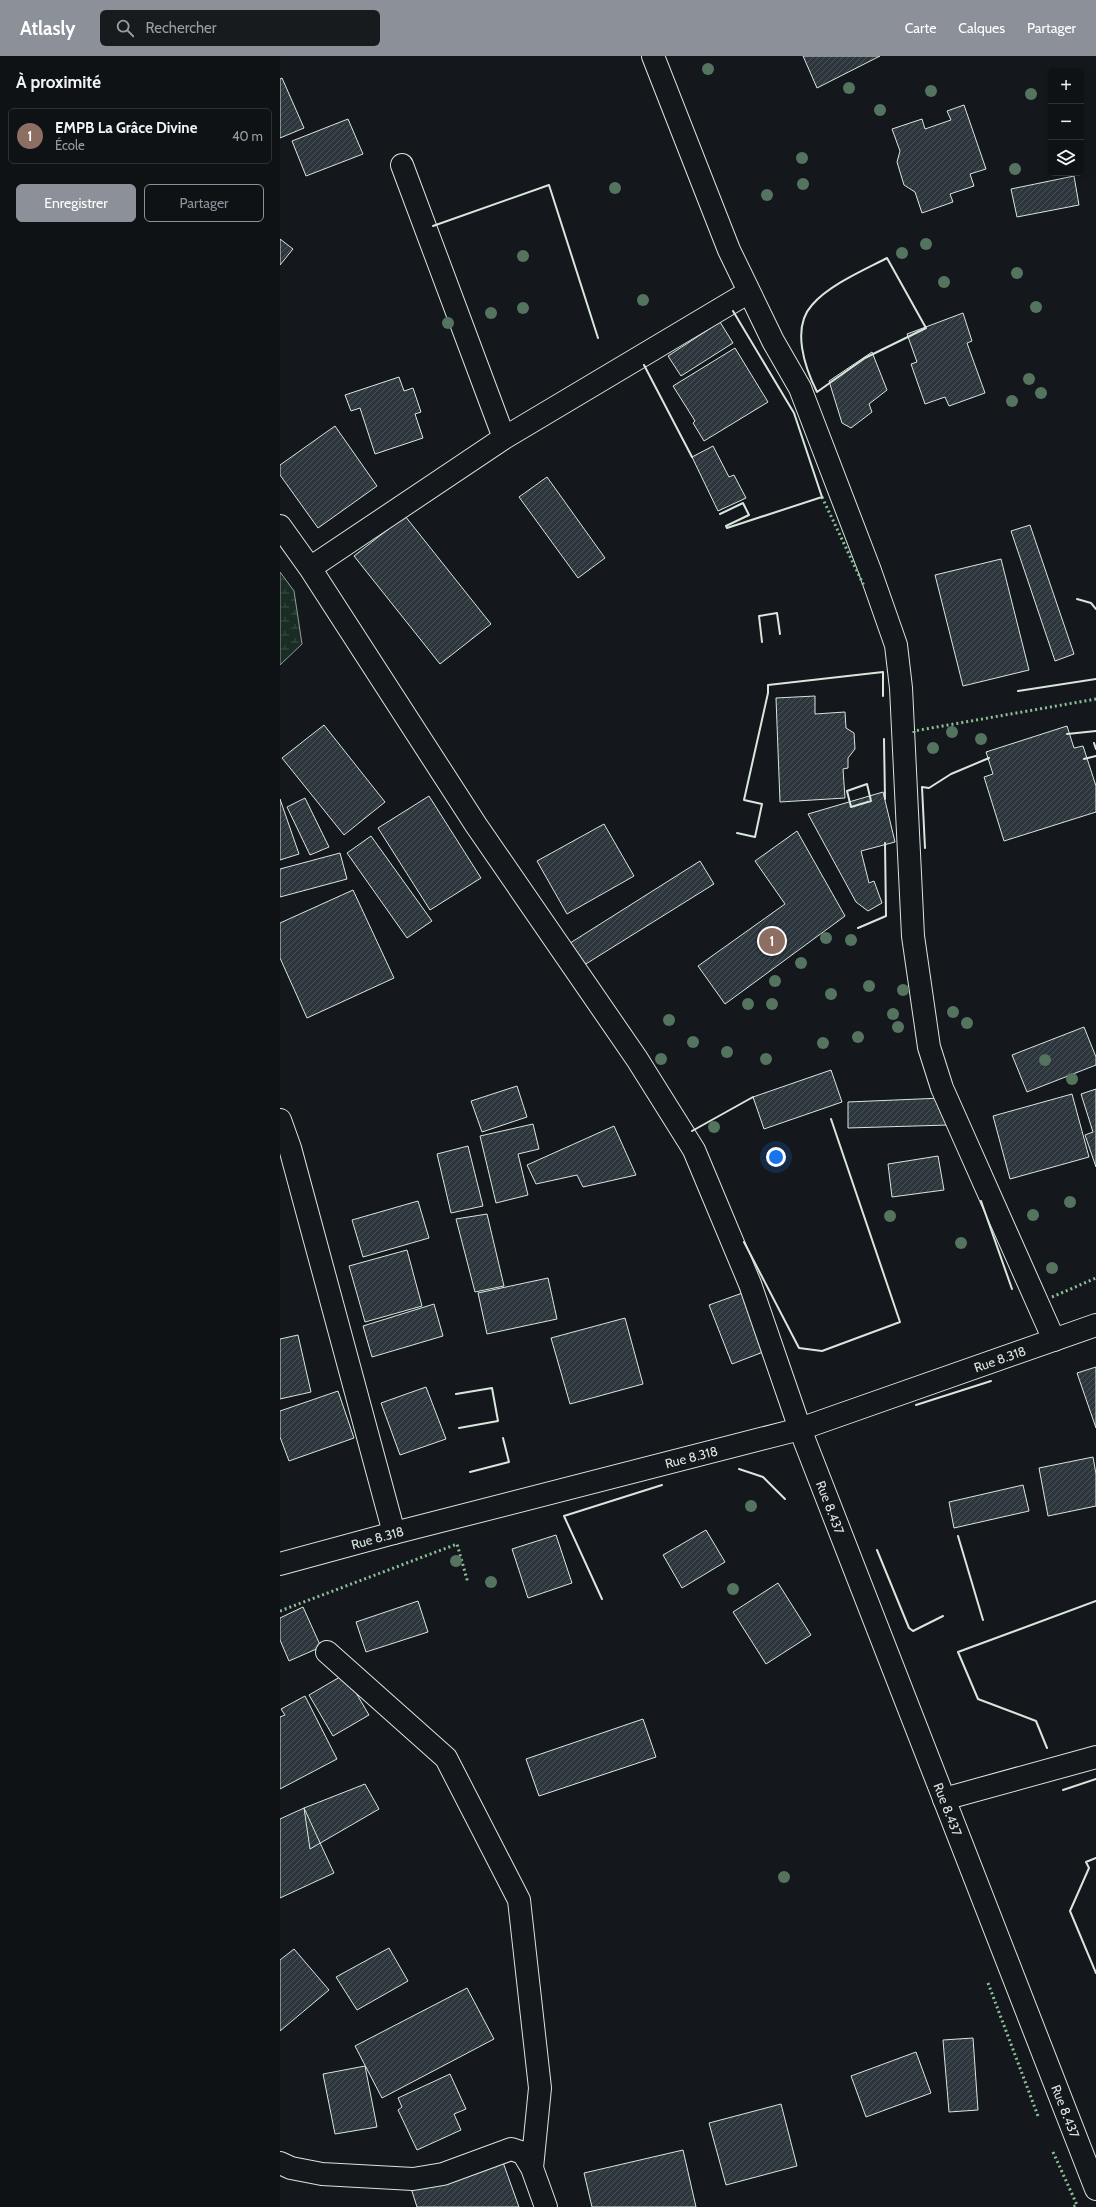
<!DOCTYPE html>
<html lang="fr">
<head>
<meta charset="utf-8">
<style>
  :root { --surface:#0f1215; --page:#181b1e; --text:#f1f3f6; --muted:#9b9ea0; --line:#2f3234; --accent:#8c9099 }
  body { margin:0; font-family:Cabin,sans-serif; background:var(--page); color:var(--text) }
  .controls { position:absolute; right:12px; top:12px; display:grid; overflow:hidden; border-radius:6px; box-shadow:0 2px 6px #0003 }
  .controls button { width:36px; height:36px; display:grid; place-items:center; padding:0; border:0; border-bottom:1px solid var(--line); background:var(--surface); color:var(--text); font:20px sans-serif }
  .you { position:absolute; left:496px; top:1101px; width:14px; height:14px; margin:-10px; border:3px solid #fff; border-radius:50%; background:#1a73e8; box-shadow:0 0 0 6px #1a73e833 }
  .badge { display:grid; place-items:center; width:26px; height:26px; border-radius:50%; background:var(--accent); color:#fff; font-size:13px; font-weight:700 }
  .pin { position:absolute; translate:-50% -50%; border:2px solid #fff; box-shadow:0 1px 4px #0006 }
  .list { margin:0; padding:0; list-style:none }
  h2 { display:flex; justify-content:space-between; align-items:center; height:52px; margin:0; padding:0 16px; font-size:17px }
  h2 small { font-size:13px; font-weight:400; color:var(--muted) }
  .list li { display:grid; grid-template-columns:26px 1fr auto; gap:12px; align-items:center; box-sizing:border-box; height:56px; margin:0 8px 8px; padding:0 8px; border:1px solid var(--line); border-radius:6px }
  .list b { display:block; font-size:15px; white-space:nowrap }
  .list p { margin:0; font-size:13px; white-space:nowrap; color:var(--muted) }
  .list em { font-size:13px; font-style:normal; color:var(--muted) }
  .actions { display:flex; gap:8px; padding:12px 16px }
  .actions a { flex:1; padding:9px 0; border:1px solid var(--accent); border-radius:6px; text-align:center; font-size:14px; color:var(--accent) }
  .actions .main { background:var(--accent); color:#fff }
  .icon { flex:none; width:22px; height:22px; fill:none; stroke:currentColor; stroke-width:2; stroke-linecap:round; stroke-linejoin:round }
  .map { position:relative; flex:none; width:816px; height:2151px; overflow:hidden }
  header { display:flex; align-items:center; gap:24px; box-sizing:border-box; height:56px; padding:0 20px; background:var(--accent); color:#fff }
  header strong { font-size:19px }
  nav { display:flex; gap:22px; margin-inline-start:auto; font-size:14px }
  .search { width:280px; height:36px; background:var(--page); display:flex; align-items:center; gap:10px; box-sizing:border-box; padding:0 14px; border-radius:6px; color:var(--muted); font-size:15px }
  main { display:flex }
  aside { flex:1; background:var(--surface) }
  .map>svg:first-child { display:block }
  .wetland { fill:url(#wetland-marsh); stroke:#939e99 }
  .building { fill:url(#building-hatch); stroke:#d8e6dc }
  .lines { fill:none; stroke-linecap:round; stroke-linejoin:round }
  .minor-casing { stroke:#d8e6dc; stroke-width:24 }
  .major-casing { stroke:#d8e6dc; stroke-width:24 }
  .minor { stroke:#14181c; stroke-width:22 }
  .major { stroke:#14181c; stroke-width:22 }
  .hedge { stroke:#8ac095; stroke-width:3; stroke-dasharray:2 3; stroke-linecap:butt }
  .wall { stroke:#d8e6dc; stroke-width:2 }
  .tree { fill:#55745f }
  .labels { text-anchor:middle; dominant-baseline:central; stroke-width:3; stroke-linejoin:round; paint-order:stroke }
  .street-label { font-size:13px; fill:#d8e6dc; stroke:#14181c }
</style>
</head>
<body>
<header>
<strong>Atlasly</strong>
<div class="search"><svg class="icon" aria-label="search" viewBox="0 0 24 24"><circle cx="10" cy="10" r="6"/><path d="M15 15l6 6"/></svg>Rechercher</div>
<nav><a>Carte</a><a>Calques</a><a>Partager</a></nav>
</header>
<main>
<aside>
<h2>À proximité<small></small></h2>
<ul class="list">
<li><span class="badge" style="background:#8d6e63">1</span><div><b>EMPB La Grâce Divine</b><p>École</p></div><em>40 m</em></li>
</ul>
<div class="actions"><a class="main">Enregistrer</a><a>Partager</a></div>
</aside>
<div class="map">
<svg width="816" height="2151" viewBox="0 0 816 2151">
  <defs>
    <pattern id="wetland-marsh" width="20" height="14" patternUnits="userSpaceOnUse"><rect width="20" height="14" fill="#1a2d24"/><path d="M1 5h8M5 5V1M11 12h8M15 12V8" fill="none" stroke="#3b4b43"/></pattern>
    <pattern id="building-hatch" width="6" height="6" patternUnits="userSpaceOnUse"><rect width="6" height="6" fill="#2c363c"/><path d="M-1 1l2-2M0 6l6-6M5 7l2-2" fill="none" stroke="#4a5358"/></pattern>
  </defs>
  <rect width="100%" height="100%" fill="#14181c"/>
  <path class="wetland" d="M0 516 14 535 22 588 0 609Z"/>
  <path class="building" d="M523 0H600L537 32Z
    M2 22 24 72 0 82V23Z
    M684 49 706 113 690 118 694 130 670 138 673 146 642 157 635 136 624 129 617 106 620 95 612 73 642 63 645 73 671 64 667 55Z
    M68 63 83 98 26 120 12 85Z
    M794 120 799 149 737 161 731 133Z
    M0 183 13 193 0 209Z
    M683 257 692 285 687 287 705 337 669 350 665 341 645 348 631 308 637 306 627 278Z
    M440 266 453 287 401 320 388 300Z
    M455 292 488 346 424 385 413 367 415 365 393 330Z
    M592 296 607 334 589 348 592 356 571 372 562 367 549 325Z
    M119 321 124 335 133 332 141 356 135 358 143 382 95 398 80 352 71 355 65 339Z
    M55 370 97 430 38 472 0 419V409Z
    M433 390 449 421 454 419 466 442 438 455 412 401Z
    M267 421 325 502 298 522 239 441Z
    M125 460 211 568 160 608 74 500Z
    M750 469 794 598 775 605 731 475Z
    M721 503 749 614 683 630 655 519Z
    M535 640V658L565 656 566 672 574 677 575 693 568 702V712L563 713 565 742 500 746 496 642Z
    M44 669 105 746 64 779 2 702Z
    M787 670 794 692 803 690 816 730V756L724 785 704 721 713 718 706 696Z
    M603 736 615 786 581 795 589 827 594 825 602 847 588 855 576 846 528 758Z
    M149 740 201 822 150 854 98 772Z
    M25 742 49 791 30 799 7 751Z
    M0 743 19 798 0 804Z
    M324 768 354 820 287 858 257 805Z
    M517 775 565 860 445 948 418 910 505 848 475 805Z
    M91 780 152 865 127 882 67 797Z
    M60 797 67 823 0 841V813Z
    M420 805 434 828 301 911 287 889Z
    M73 834 114 922 27 962 0 902V867Z
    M804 971 816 1001V1009L747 1036 732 999Z
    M551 1014 562 1046 484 1073 473 1041Z
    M237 1030 247 1061 202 1076 191 1045Z
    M816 1033V1111L805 1079 813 1076 801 1038Z
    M792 1038 809 1101 730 1123 713 1060Z
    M662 1042 668 1069 568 1072V1046Z
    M253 1068 259 1093 238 1098 248 1139 216 1147 200 1080Z
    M334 1070 356 1119 303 1131 297 1119 256 1128 247 1109Z
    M188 1090 203 1150 171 1157 157 1098Z
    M658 1100 664 1134 612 1141 608 1108Z
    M138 1145 149 1182 83 1201 72 1164Z
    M207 1158 224 1230 195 1236 176 1163Z
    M127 1194 142 1250 85 1266 69 1210Z
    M268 1222 277 1263 207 1278 198 1237Z
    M468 1235 491 1293 452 1308 429 1249Z
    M154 1248 163 1280 92 1301 83 1270Z
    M345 1262 363 1328 290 1348 271 1282Z
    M18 1279 31 1336 0 1343V1283Z
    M816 1311V1372L797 1317Z
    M146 1331 166 1383 120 1399 101 1347Z
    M58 1335 74 1382 9 1405 0 1381V1355Z
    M813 1401 816 1418V1450L768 1460 759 1412Z
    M743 1429 749 1455 674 1472 669 1446Z
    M426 1474 445 1506 402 1532 383 1499Z
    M276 1479 292 1527 248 1542 232 1493Z
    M498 1527 531 1579 486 1608 453 1556Z
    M138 1545 148 1576 86 1596 76 1566Z
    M23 1551 41 1591 9 1605 0 1584V1562Z
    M65 1618 89 1659 53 1680 29 1639Z
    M25 1640 57 1703 0 1733V1661L5 1659 1 1653Z
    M363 1663 376 1701 259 1740 246 1703Z
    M85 1728 99 1753 30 1793 24 1752Z
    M24 1752 54 1817 0 1842V1763Z
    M109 1892 128 1925 77 1954 56 1921Z
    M14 1893 49 1934 0 1975V1904Z
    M187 1932 214 1983 102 2042 75 1990Z
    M693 1982 698 2054 669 2056 663 1984Z
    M636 1996 651 2037 586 2061 571 2020Z
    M85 2010 97 2071 55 2078 43 2018Z
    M170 2018 186 2053 174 2058 181 2074 137 2094 118 2054 122 2051 118 2042Z
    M501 2048 517 2110 446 2129 429 2067Z
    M403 2094 416 2151H312L304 2117Z
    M220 2098 239 2151H137L130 2129Z"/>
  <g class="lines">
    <g class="minor-casing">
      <path id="minor" d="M373 0 449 194 493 285 520 332 589 512 616 589 621 632 633 880 649 991 662 1032 774 1284
        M122 109 224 382
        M0 470 30 512 196 769 357 1003 414 1094 470 1228 520 1373
        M30 512 224 382 469 236
        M0 1064 10 1092 114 1477
        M47 1596 166 1702 239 1844 260 2032 252 2112
        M664 1743 816 1701
        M0 2107 11 2112 42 2118 133 2123 163 2118 231 2093 243 2097 252 2112 266 2151"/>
    </g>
    <g class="major-casing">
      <g id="major">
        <path id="s1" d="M520 1373 816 2133"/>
        <path id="s2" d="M0 1508 114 1477 520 1373 816 1269"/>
      </g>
    </g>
    <use href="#minor" class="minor"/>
    <use href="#major" class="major"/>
    <path class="hedge" d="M542 441 584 530
      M634 677V675L816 643
      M772 1241 816 1222
      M0 1555 177 1488 188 1527
      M708 1927 758 2060
      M773 2096 797 2149 793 2151"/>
    <path class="wall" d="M153 170 269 129 318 282
      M607 202 646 272 585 302 537 336C525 312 511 272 532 249 549 229 584 214 607 202Z
      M364 309 412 401
      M440 458 463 447 469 459 446 470
      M446 470 447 472 542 441 514 357 453 255
      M797 543 811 547 816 553
      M482 586 479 560 497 557 500 578
      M738 635 816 623
      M787 678 816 675
      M604 683 605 743
      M814 687 816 693
      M804 703 816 700
      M587 728 591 745 571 751 567 735Z
      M457 777 475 781 482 748 464 744 488 637V629L603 616V640
      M645 792 642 731 649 732 671 718 709 702
      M578 872 606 860 605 787
      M412 1075 473 1041
      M701 1145 732 1233
      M464 1186 519 1292 542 1295 620 1266 551 1063
      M176 1338 212 1332 218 1365 179 1372
      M636 1349 711 1325
      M459 1413 483 1421 505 1443
      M190 1416 229 1406 223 1382
      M678 1480 703 1564
      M597 1494 629 1572 633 1575 663 1560
      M322 1543 284 1460 382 1429
      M767 1692 756 1665 698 1643 678 1596 816 1545
      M783 1734 816 1723
      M816 1802 806 1806 809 1812 790 1855 816 1917"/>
  </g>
  <g class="tree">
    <circle cx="428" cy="13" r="6"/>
    <circle cx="569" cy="32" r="6"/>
    <circle cx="651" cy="35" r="6"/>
    <circle cx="751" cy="38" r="6"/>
    <circle cx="600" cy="54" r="6"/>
    <circle cx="522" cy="102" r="6"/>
    <circle cx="735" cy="113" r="6"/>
    <circle cx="523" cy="128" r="6"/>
    <circle cx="335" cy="132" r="6"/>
    <circle cx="487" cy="139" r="6"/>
    <circle cx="646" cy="188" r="6"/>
    <circle cx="622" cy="197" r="6"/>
    <circle cx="243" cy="200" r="6"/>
    <circle cx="737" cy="217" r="6"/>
    <circle cx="664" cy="226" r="6"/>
    <circle cx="363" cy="244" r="6"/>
    <circle cx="756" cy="251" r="6"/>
    <circle cx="243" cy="252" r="6"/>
    <circle cx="211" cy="257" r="6"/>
    <circle cx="168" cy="267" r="6"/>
    <circle cx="749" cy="323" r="6"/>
    <circle cx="761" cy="337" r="6"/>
    <circle cx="732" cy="345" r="6"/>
    <circle cx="672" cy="676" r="6"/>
    <circle cx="701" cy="683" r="6"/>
    <circle cx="653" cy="692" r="6"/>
    <circle cx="546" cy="882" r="6"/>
    <circle cx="571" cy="884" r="6"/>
    <circle cx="521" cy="907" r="6"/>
    <circle cx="495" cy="925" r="6"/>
    <circle cx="589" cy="930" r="6"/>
    <circle cx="623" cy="934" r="6"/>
    <circle cx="551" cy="938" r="6"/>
    <circle cx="468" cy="948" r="6"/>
    <circle cx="492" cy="948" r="6"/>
    <circle cx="673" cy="956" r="6"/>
    <circle cx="613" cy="958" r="6"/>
    <circle cx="389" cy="964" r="6"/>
    <circle cx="687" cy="967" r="6"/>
    <circle cx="618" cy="971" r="6"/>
    <circle cx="578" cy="981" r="6"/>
    <circle cx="413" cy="986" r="6"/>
    <circle cx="543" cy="987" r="6"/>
    <circle cx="447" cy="996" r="6"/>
    <circle cx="381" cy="1003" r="6"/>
    <circle cx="486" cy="1003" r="6"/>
    <circle cx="765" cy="1004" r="6"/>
    <circle cx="792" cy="1023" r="6"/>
    <circle cx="434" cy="1071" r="6"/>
    <circle cx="790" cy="1146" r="6"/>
    <circle cx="753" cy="1159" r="6"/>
    <circle cx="610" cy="1160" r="6"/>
    <circle cx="681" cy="1187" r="6"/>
    <circle cx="772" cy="1212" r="6"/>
    <circle cx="471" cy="1450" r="6"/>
    <circle cx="176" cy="1505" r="6"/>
    <circle cx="211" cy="1526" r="6"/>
    <circle cx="453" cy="1533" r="6"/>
    <circle cx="504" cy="1821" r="6"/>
  </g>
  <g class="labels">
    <g class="street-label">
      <text stroke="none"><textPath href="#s2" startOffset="749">Rue 8.318</textPath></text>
      <text stroke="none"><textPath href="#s2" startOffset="425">Rue 8.318</textPath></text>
      <text stroke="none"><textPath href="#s1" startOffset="84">Rue 8.437</textPath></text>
      <text stroke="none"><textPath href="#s2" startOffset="101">Rue 8.318</textPath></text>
      <text stroke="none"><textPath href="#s1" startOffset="408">Rue 8.437</textPath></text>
      <text stroke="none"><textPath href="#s1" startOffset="732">Rue 8.437</textPath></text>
    </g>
  </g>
</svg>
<div class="controls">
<button>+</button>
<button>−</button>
<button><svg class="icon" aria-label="layers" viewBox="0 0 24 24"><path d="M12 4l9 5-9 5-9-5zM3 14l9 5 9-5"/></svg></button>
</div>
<div class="you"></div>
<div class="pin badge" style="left:492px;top:885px;background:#8d6e63">1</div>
</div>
</main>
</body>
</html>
